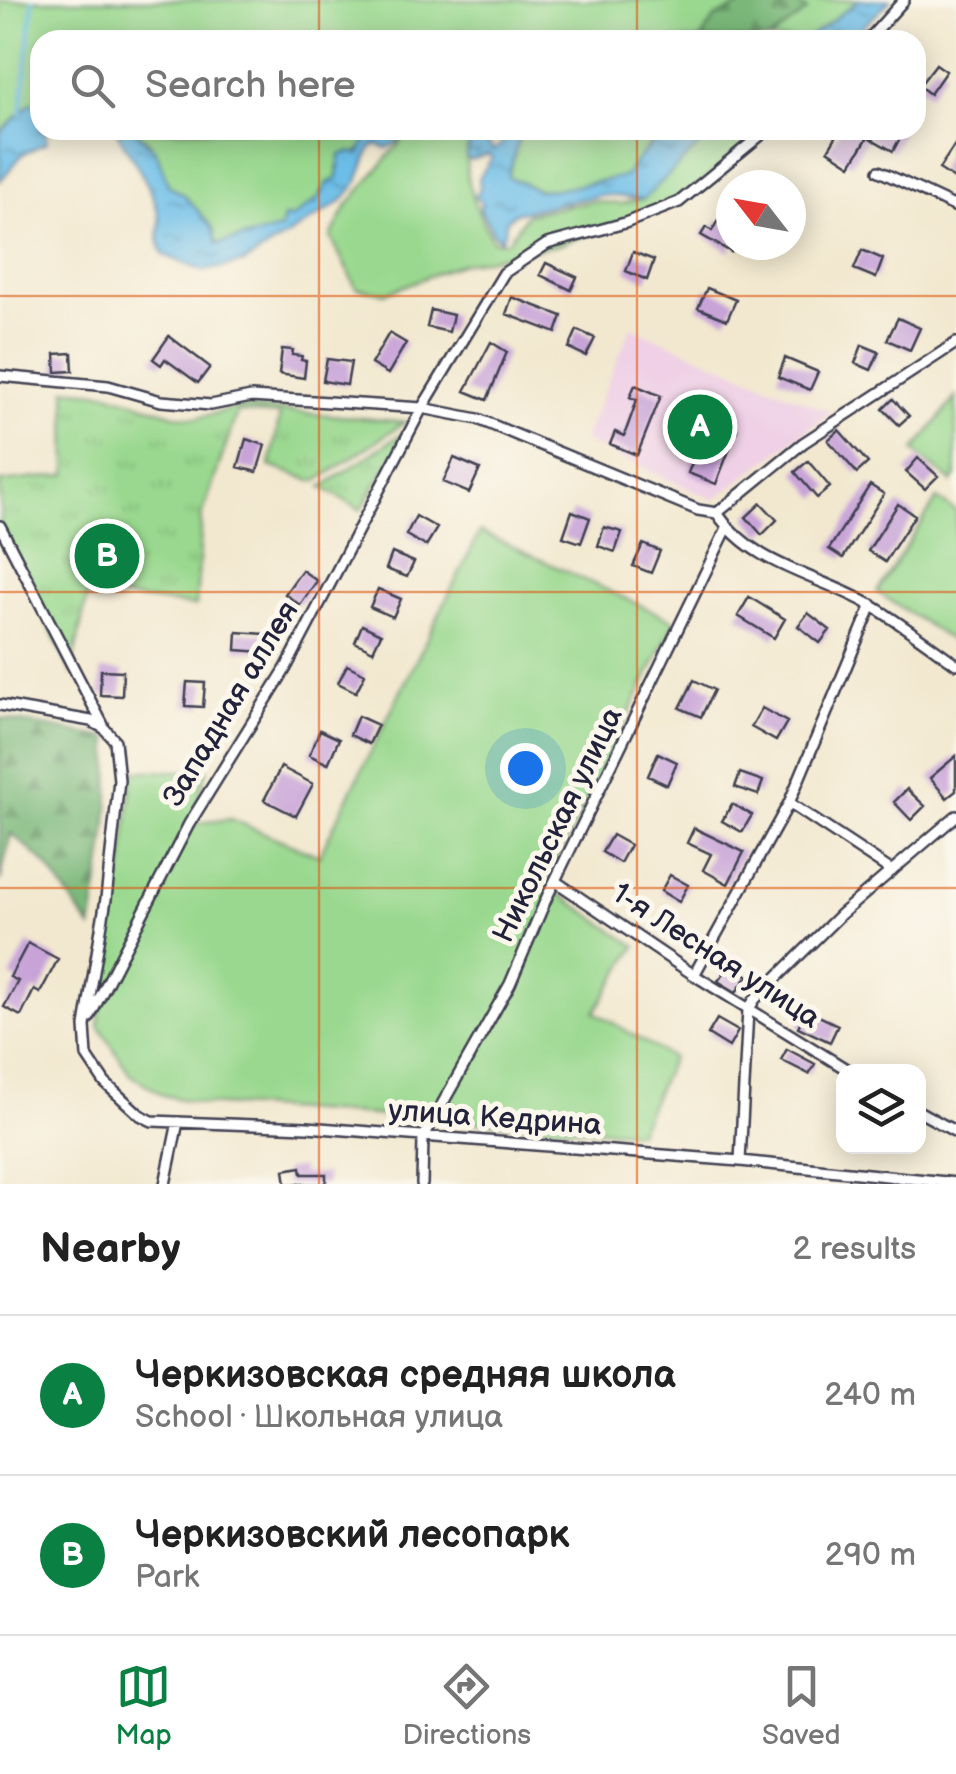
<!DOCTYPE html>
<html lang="en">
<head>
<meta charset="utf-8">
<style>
  :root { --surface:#fff; --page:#f2f2f2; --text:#222; --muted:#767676; --line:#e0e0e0; --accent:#0b8043 }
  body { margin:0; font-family:"Balsamiq Sans",sans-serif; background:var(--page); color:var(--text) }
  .controls { position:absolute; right:30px; bottom:30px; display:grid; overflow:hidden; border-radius:20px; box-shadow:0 5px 25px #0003 }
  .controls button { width:90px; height:90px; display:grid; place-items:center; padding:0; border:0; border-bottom:2px solid var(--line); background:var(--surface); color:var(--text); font:50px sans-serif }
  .compass { position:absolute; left:716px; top:170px; width:90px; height:90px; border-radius:50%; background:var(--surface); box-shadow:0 5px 25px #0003; rotate:301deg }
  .you { position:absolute; left:525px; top:768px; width:35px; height:35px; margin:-25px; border:8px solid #fff; border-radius:50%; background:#1a73e8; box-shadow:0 0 0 15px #1a73e833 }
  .badge { display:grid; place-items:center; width:65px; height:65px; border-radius:50%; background:var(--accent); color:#fff; font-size:32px; font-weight:700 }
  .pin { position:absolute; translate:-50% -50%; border:5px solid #fff; box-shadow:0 2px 10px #0006 }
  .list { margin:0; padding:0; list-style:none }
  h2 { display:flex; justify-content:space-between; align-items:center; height:130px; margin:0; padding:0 40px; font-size:42px }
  h2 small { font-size:32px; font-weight:400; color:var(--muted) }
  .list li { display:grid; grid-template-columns:65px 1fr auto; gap:30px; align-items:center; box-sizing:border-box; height:160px; padding:0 40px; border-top:2px solid var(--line) }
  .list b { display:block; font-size:38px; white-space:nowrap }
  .list p { margin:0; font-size:32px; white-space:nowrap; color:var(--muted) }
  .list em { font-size:32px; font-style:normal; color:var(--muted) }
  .icon { flex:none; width:55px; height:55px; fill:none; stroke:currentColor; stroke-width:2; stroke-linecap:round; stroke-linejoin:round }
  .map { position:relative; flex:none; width:956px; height:1184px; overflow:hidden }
  .search { position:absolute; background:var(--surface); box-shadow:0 5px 25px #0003; left:30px; right:30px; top:30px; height:110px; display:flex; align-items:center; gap:25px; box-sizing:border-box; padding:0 35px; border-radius:30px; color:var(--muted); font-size:38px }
  .sheet { height:450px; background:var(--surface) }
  nav { display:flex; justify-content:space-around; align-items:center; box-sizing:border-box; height:140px; border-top:2px solid var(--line); background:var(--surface); font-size:28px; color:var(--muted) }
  nav a { display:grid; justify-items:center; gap:5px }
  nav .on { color:var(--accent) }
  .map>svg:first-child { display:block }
  .built { fill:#efd0e6 }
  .grass { fill:#99d88e; stroke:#5e7d64; stroke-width:2.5 }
  .forest { fill:url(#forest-firs); stroke:#4e6d5a; stroke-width:2.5 }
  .park { fill:url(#park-tufts); stroke:#5e7d64; stroke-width:2.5 }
  .water { fill:url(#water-ripples); stroke:#477092; stroke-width:2.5 }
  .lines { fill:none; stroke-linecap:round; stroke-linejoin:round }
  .stream { stroke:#6cbee8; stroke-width:4 }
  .building { fill:#c7a3d8 }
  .minor-casing { stroke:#414051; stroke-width:14 }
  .minor { stroke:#fff; stroke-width:9 }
  .grid { fill:none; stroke:#de560e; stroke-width:2.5; stroke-opacity:0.55 }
  .labels { text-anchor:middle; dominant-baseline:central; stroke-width:10; stroke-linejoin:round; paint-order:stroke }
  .street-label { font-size:30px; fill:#22223b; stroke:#fbf7ec }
</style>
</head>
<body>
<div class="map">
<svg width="956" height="1184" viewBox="0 0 956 1184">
  <defs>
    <pattern id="forest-firs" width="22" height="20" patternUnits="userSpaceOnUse" patternTransform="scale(2.5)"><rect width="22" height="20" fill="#7ab879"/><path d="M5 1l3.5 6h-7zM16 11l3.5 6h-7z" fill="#649564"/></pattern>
    <pattern id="park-tufts" width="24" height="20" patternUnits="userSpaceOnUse" patternTransform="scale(2.5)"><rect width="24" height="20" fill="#99d88e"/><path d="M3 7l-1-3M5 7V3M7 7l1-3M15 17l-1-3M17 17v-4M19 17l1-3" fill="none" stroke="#84b97b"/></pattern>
    <pattern id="water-ripples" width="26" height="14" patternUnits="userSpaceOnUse" patternTransform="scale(2.5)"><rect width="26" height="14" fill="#6cbee8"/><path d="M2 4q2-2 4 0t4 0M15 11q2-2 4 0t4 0" fill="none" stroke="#589abd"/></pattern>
  </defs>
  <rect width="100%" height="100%" fill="#fbf7ec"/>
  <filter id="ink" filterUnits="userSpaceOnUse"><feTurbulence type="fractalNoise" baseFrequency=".01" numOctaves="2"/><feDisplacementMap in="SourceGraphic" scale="20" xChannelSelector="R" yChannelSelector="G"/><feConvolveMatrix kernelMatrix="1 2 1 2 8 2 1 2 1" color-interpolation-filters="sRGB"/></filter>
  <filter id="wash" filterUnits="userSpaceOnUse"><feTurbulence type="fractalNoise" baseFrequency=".0048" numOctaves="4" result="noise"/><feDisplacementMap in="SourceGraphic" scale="40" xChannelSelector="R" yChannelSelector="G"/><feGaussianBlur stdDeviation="2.25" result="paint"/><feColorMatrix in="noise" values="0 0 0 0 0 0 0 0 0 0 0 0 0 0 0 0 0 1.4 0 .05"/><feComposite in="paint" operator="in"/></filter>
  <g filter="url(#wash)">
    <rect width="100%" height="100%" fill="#f2e8cf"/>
    <path class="built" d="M631 327 831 412 714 500 583 441Z"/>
    <path class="grass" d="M0 0H859L807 40H516L461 31 444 40H40V101L30 104 0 133Z
      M134 130H369C367 150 353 157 337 166L339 178 328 183 318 199 292 218 284 217 282 229 216 244 185 196 168 185 150 143Z
      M403 130H473C456 169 474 206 493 241L507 242 527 214 594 201 619 204 643 199 715 130H762L679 202 558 245 460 264 386 293 356 288 331 237 347 206 403 139Z
      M521 130H689L651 142 626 176 561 189 538 190 508 177Z
      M956 397V476L952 482 914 451Z
      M937 499 956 511V644L877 592Z
      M480 532 675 621 545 884 636 946 595 1012 672 1058 638 1132 203 1104 163 1095 130 1074 99 1026 103 966 123 865 133 771H207L190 824 231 819 319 856Z"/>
    <path class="forest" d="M750 1 799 3 807 11 769 40H700L715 18Z
      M0 718 108 738C114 803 102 864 91 928L46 864 11 833 0 882Z"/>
    <path class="park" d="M66 389 108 393 175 415 196 418 241 407 405 422 317 481H312L270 466 280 415 237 412 202 516 196 606 88 593 71 672 0 525V482L67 475Z
      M409 429 361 510 322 487Z"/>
    <path class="water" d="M859 0H891L849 40H807Z
      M40 101V130H45L47 142 23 154 0 181V133L30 104Z
      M116 130H134L156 151 168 185 185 196 213 228 217 244 281 229 284 217 292 218 318 199 328 183 338 178 340 155 349 152 360 154 369 130H403V138L387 148 376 144 370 149 358 181 342 201 244 263 203 271 164 255C153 233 162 235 159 217 154 187 130 157 116 130Z
      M473 130H492L489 144 493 150 501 145 506 130H521L508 177 538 190 561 189 626 176C647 138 673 130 715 130L644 199 602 195 515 213 507 220 502 240 495 236 480 209 482 203 475 196 480 189 479 178 492 158 488 154 471 160 466 157Z"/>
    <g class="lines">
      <path class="stream" d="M21 115 33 0"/>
    </g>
    <g id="blocks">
      <path class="building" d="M936 64 946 71 930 94 919 86Z
        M840 130H895L902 134 893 151 868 137 851 165 828 150Z
        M956 143V180L939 169Z
        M718 220 731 228V252L701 235 706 227 712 231Z
        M862 250 883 259 876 278 854 269Z
        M633 252 654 260 647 280 626 271Z
        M546 263 577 277 571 290 540 275Z
        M707 288 736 300 727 320 698 308Z
        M512 297 562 316 556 333 506 314Z
        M431 310 453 315 449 332 427 327Z
        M898 318 920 328 910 350 887 340Z
        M577 330 595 338 586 356 569 348Z
        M389 333 406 343 388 374 371 364Z
        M169 336 210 367 198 383 165 359 161 365 153 359Z
        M491 342 507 352 487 400 465 391Z
        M862 345 879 352 871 370 855 363Z
        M282 349 293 350 292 355 302 356 301 360 306 361 304 378 279 374Z
        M72 353 73 371 56 372 55 354Z
        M785 358 818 372 810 390 778 377Z
        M327 359 351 362 347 385 323 381Z
        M635 385 661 396 637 455 610 444 615 432 624 436 637 400 630 397Z
        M893 399 909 416 899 425 883 409Z
        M709 419 737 430 716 484 688 473 694 457 703 461 712 438 702 435Z
        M839 430 868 463 857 473 828 440Z
        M246 439 265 445 257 472 238 467Z
        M454 458 480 469 469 493 443 482Z
        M918 458 938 476 925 489 906 472Z
        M808 461 830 487 817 498 795 472Z
        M870 485 884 494 843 558 829 549Z
        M761 503 777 520 762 535 746 517Z
        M898 504 915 515 885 562 868 551Z
        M572 511 590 518 581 543 563 537Z
        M416 516 437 528 426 546 406 535Z
        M604 527 622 532 615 552 598 546Z
        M643 544 660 551 651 573 633 566Z
        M392 553 414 562 407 577 386 569Z
        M302 570 317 581 300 605 285 594Z
        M378 589 401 599 393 617 370 607Z
        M749 597 785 619 774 638 738 616Z
        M808 613 830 630 820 643 798 626Z
        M362 625 381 634 373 651 355 642Z
        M237 632 265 634 263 652 236 650Z
        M347 665 365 674 356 692 338 683Z
        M101 670 123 671 122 696 100 695Z
        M694 680 714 690 701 717 680 708Z
        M187 682 205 683 203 707 185 706Z
        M762 708 787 722 776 741 751 727Z
        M358 716 378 725 369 744 350 735Z
        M320 730 339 739 328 764 309 755Z
        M658 753 677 762 667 785 648 776Z
        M956 756V791L947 798 930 778Z
        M281 767 313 784 296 816 264 800Z
        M740 773 763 781 758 795 735 787Z
        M907 789 925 806 911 820 894 802Z
        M732 804 752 815 742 832 722 821Z
        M694 828 744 852 728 884 703 870 711 854 687 843Z
        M612 835 630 845 620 863 602 852Z
        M670 875 688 885 679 902 661 891Z
        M28 943 58 959 40 993 34 990 21 1016 4 1007 18 981 10 977Z
        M732 963 748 976 736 992 718 981Z
        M806 1010 838 1025 830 1042 798 1027Z
        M717 1019 738 1031 729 1047 708 1034Z
        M787 1049 815 1064 809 1074 781 1060Z
        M301 1167 302 1174H326V1184H286L284 1170Z"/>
    </g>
  </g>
  <g filter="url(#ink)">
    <use href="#blocks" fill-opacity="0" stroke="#414051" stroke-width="2.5"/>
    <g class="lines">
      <g class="minor-casing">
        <path id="minor" d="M868 40 904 0
          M879 171 956 207
          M0 376 108 386 161 401 211 405 251 397 422 408 478 419 698 510 717 513C753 567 821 575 874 607 902 624 929 645 956 664
          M717 513 803 443 956 343
          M0 526 103 725
          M0 705 91 721 104 728 115 741 119 780 106 899 85 1026 87 1056 105 1083 140 1115 152 1121 307 1127 740 1161 956 1183
          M789 803 892 871
          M555 881 694 975 851 1072
          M694 975 789 803 872 605
          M89 1018 189 824 286 668 422 408 504 273 547 244 625 223 679 202 767 130
          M918 1111 956 1132
          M740 1161 748 1010 755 999 841 914 956 816
          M165 1184 178 1122
          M422 1184 423 1138 510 984 547 897 727 528"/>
      </g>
      <use href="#minor" class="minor"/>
    </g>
  </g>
  <path class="grid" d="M319 0V40M637 0V40M319 130V1184M637 130V1184M0 296H956M0 592H956M0 888H956"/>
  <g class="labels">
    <g class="street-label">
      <text transform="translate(231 704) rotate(-59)">Западная аллея</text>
      <text transform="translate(558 825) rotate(-64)">Никольская улица</text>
      <text transform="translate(716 956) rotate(33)">1-я Лесная улица</text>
      <text transform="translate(495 1118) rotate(4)">улица Кедрина</text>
    </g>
  </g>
</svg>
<div class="controls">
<button><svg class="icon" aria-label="layers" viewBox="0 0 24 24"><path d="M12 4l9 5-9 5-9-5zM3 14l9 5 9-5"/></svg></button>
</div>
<svg class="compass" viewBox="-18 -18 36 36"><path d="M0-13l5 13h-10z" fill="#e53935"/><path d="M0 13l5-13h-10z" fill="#767676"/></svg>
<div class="you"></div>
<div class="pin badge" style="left:700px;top:427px">A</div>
<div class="pin badge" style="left:107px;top:556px">B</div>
<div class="search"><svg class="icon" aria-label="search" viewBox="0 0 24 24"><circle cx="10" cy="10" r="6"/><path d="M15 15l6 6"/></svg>Search here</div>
</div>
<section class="sheet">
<h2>Nearby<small>2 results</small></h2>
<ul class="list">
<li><span class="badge">A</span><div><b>Черкизовская средняя школа</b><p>School · Школьная улица</p></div><em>240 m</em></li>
<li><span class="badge">B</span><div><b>Черкизовский лесопарк</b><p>Park</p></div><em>290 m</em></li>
</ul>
</section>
<nav>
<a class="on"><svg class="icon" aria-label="map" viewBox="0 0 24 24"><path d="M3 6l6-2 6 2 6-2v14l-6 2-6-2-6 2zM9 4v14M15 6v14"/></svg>Map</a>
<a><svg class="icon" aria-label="directions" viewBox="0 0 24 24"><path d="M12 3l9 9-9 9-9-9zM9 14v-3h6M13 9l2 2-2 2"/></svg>Directions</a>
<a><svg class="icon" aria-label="saved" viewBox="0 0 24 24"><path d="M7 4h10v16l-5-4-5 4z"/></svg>Saved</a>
</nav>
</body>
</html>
